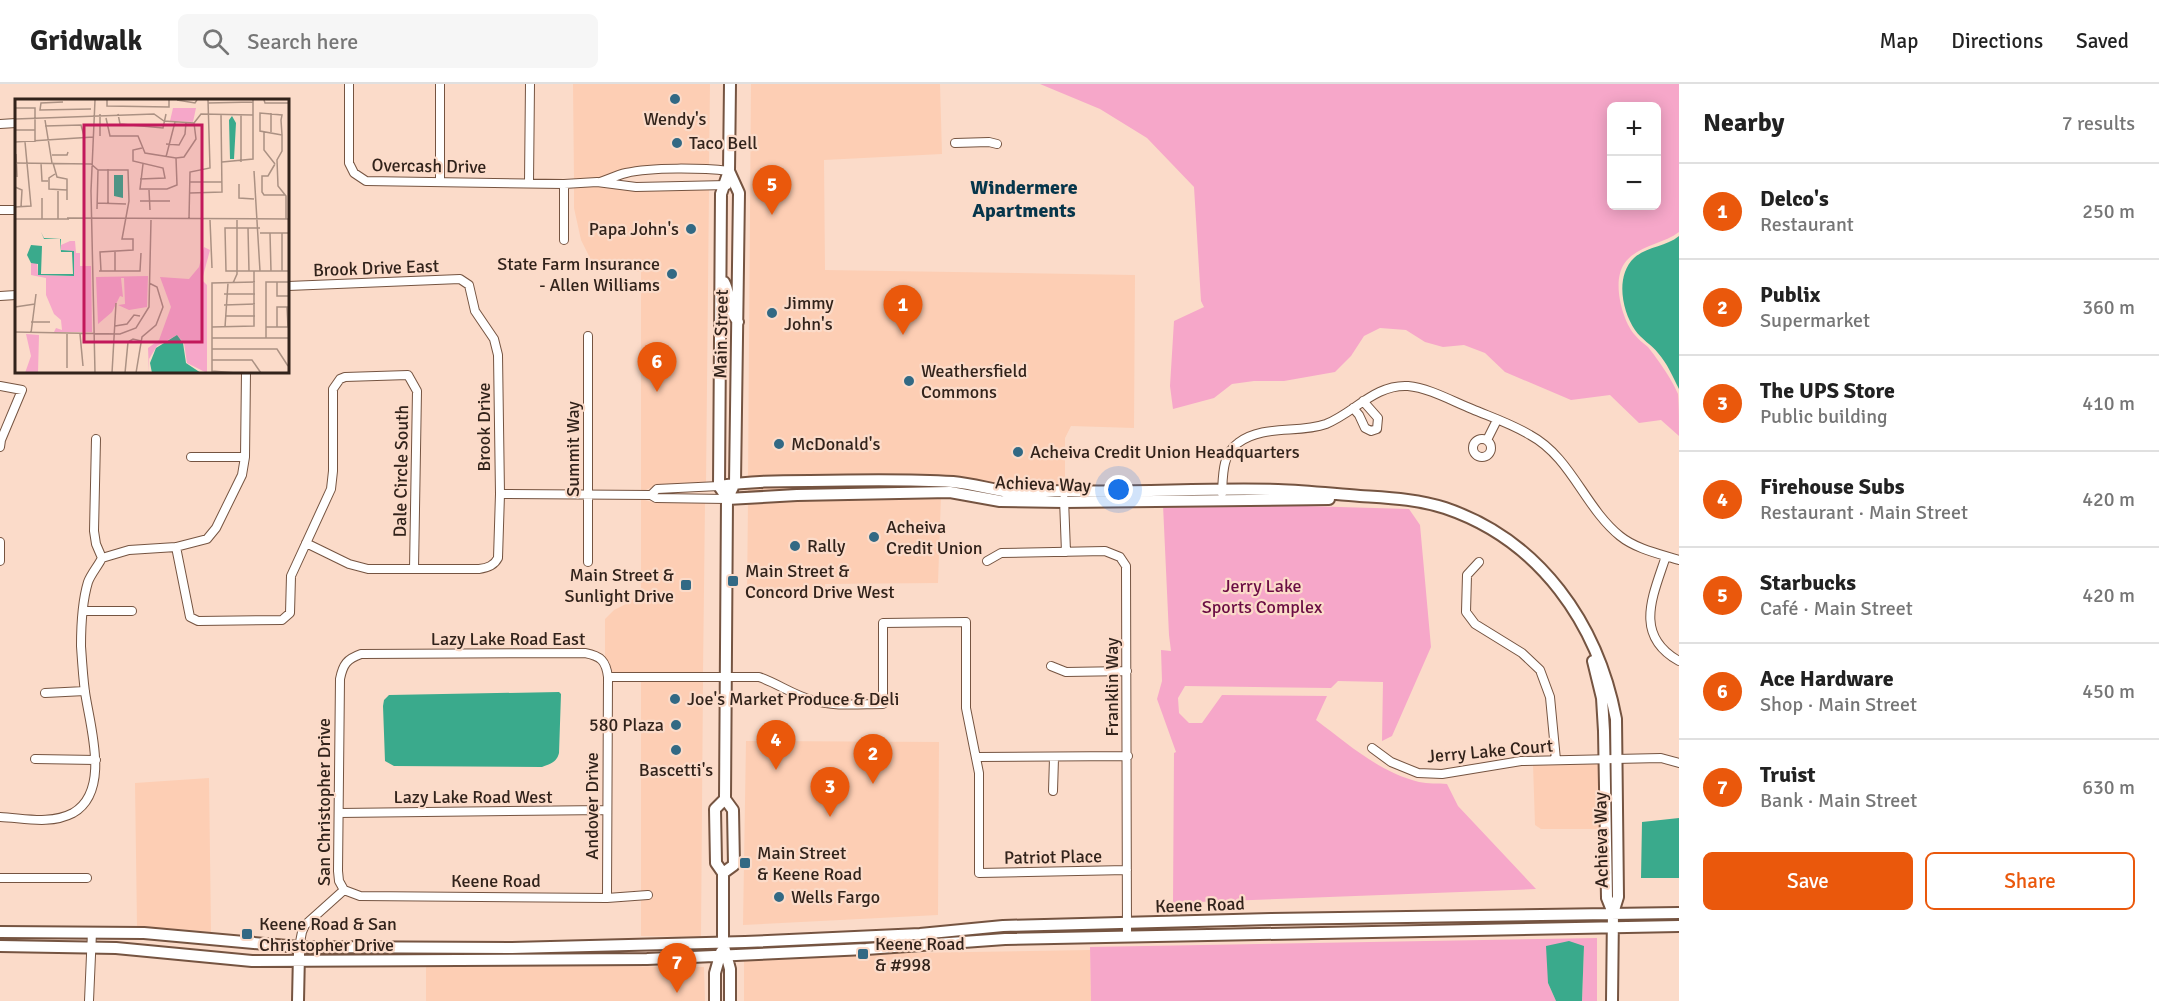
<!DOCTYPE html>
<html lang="en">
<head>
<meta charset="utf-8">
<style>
  :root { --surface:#fff; --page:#f6f6f6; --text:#222; --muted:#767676; --line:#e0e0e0; --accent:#ea580c }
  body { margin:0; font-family:Signika,sans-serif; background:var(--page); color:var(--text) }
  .controls { position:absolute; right:18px; top:18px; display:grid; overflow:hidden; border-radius:9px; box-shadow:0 3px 15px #0003 }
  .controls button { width:54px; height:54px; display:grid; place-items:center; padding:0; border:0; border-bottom:2px solid var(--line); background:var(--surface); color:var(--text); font:30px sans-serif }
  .you { position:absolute; left:1119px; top:406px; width:21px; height:21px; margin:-15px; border:4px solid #fff; border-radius:50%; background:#1a73e8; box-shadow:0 0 0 9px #1a73e833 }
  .badge { display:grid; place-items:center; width:39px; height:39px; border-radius:50%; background:var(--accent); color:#fff; font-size:20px; font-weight:700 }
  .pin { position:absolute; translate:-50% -50px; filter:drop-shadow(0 2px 3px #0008) }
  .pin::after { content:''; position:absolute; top:32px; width:21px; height:18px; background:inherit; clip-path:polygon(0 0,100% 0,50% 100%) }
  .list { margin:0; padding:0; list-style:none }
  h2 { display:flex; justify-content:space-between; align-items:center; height:78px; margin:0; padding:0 24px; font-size:26px }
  h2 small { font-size:20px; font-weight:400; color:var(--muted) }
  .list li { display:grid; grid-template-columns:39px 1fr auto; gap:18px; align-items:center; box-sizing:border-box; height:96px; padding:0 24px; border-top:2px solid var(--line) }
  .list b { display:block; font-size:22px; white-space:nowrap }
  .list p { margin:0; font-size:20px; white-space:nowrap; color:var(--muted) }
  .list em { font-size:20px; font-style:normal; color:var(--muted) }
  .actions { display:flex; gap:12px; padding:18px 24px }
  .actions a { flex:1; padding:14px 0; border:2px solid var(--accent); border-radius:9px; text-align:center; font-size:21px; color:var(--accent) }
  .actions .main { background:var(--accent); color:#fff }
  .icon { flex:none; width:33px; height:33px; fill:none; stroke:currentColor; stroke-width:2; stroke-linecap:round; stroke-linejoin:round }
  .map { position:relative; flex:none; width:1679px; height:917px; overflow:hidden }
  header { display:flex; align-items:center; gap:36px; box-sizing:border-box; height:84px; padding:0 30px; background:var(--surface); border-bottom:2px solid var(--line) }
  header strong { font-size:28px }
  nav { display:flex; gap:33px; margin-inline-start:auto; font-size:21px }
  .search { width:420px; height:54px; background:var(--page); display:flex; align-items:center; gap:15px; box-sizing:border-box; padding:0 21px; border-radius:9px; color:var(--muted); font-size:22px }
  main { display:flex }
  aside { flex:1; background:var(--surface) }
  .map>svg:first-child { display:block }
  .built { fill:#fdceb4 }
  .green { fill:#f6a7c9; fill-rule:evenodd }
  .water { fill:#3aaa8c }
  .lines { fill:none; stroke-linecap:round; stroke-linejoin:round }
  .street-casing { stroke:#755441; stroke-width:10 }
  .secondary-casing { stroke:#755441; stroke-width:14 }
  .street { stroke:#fff; stroke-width:8 }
  .secondary { stroke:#fff; stroke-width:10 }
  .poi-dot { fill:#326984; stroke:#fbdbc9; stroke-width:2 }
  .labels { text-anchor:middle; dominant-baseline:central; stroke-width:4.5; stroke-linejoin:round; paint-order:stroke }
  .poi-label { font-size:18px; fill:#32231b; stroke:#fbdbc9; text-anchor:start }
  .street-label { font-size:18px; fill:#32231b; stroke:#fbdbc9 }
  .park-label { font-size:18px; fill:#6a0c43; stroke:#fbdbc9 }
  .neighbourhood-label { font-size:20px; font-weight:bold; fill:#06364b; stroke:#fbdbc9 }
  .inset-road { fill:none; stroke:#ab9183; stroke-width:1.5 }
  .view { fill:#c2185b; fill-opacity:0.15; stroke:#c2185b; stroke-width:3 }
  .inset-edge { fill:none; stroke:#32231b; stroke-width:3 }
</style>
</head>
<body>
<header>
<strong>Gridwalk</strong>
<div class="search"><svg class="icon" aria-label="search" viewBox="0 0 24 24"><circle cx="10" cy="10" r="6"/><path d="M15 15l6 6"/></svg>Search here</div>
<nav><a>Map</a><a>Directions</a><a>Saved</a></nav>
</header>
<main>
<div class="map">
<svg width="1679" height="917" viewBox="0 0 1679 917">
  <rect width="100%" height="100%" fill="#fbdbc9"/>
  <path class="built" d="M573 0H710L709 81 641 83 626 85 597 95 574 96Z
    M751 0H940L942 70 824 76 825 186 1135 191 1134 344 1071 342 1065 354V403L1020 405 748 394Z
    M598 102 636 106H709L706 400 657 401 641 408V188L594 182 581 156 574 124V103Z
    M870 399 954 402 1059 411V415L748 409V402Z
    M941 412 938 499 825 500 824 513 747 514 748 416Z
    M641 415 656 419H705L703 589 612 590 610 579 605 573V535L614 526 630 518 641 506Z
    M641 597H703L701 853 641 852V816L653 813 652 807 641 808Z
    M746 657 939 658 938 831 743 841Z
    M1601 678 1602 745H1541L1535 741 1533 680Z
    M209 694 211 848 137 842 135 699Z
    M1090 866 1091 917H744V875L839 870Z
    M426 880 704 883 705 917H426Z"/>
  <path class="green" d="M1040 0H1679V148C1662 161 1637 161 1624 180 1612 198 1622 235 1634 250 1638 255 1643 259 1648 263 1657 274 1673 297 1678 310 1679 321 1679 340 1679 352L1661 336 1639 339 1610 311 1571 316 1505 288 1485 269 1464 261 1443 263 1425 258 1406 246 1380 244 1364 252 1351 272 1335 288 1284 297H1254L1232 300 1214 314 1173 325 1170 302 1174 237 1204 223 1201 217 1194 103 1147 54 1100 25ZM1612 22H1656V122H1612Z
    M1237 420 1409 425 1420 441 1431 563 1392 652 1382 657 1383 598 1338 597 1331 604 1185 602 1178 614 1179 629 1189 639H1202L1222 611 1327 612 1316 636C1348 660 1379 688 1419 698 1428 700 1438 699 1447 700L1458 722 1536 805 1173 819 1174 669 1176 668 1157 615 1162 597 1161 566 1171 567 1169 551 1163 421Z
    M1597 854V917H1582L1584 862 1548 899 1556 917H1091L1090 863Z"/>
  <path class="water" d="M1679 152V305C1673 293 1667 279 1658 269 1652 261 1641 255 1635 246 1622 227 1615 192 1634 174 1647 162 1666 163 1679 152Z
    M559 608 561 610 559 669C557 678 550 680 542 683L394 682 385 677 383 622 384 616 389 611Z
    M1679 734V794H1641L1642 738Z
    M1569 857 1584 862 1582 917H1556L1548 899 1546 862Z"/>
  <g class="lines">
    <g class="street-casing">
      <path id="street" d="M349 0V79L354 89 366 97 564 100 597 98 636 103 727 101
        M0 40 16 39
        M955 59 989 58 997 60
        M440 97V0
        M529 98 530 0
        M600 98C609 95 617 91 626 89 652 83 702 84 729 87
        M0 126H16
        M564 156V100
        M288 202 460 195 469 201 475 227 494 255 498 271 500 410 498 474C494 482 487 484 479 485H368L349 480 306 459
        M0 212 16 211
        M588 252V478
        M0 302 22 306 1 356 0 363
        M1353 324 1359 331 1365 344 1371 347 1377 345 1378 334 1363 317
        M1473 364a9 9 0 1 1 18 0a9 9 0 1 1-18 0Z
        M96 355 94 447 96 460 102 474
        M1487 356 1497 336
        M191 373H245
        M1222 409C1223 392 1222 370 1238 359 1263 340 1298 350 1326 340 1354 329 1375 300 1408 302 1429 304 1452 317 1472 325 1491 333 1512 340 1530 351 1571 373 1585 424 1620 452 1636 465 1660 470 1679 476
        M500 410 651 411 656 414 727 415
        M651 411 657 405 719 402
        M1064 415 1066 468
        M0 458V477
        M176 463 190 533 198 537 282 536 290 529 291 492 331 405 333 387V305L340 295 345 293 408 291 417 307 414 485
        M1666 472C1653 512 1633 551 1679 577
        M987 477 1001 469 1105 467 1120 473 1126 482 1127 852
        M1479 478 1467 491 1466 528 1475 540 1522 569 1540 586 1550 613 1556 676
        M83 527H132
        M1051 582 1066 588 1127 587
        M608 593H759C777 599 793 611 812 616 834 623 860 620 883 620V539L966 538V624L979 689V789L1127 786
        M45 609 85 607
        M1372 664 1391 678 1418 689 1442 690 1521 677 1661 674 1679 679
        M977 673 1128 672
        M35 675 96 676
        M1053 707 1054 674
        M339 729 607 726
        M0 733C24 734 50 741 73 729 111 707 90 643 85 608 83 593 82 577 81 562 81 542 82 518 88 498 91 490 98 482 102 474L129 466 176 463 207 455 216 444 242 391 245 373 246 288
        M0 794H87
        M344 806 360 812 607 814 648 811
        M299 863 302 848 305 841 344 806 339 797 338 787 340 595C343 580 347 575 361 570L585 569C601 572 606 577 608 593L607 814
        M89 917 92 848"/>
    </g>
    <g class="secondary-casing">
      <path id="secondary" d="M724 198C732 212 724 220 738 238
        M719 402C749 397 780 397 810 397 858 396 906 395 953 398 975 400 996 407 1018 409 1034 409 1049 407 1064 407 1136 409 1207 404 1278 406 1306 407 1333 410 1360 412 1389 414 1417 415 1445 424 1540 456 1598 540 1616 635L1618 813 1613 829 1612 917
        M723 408 719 402 721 110 729 87 730 0
        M727 415 797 411 950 408 1000 417 1064 418 1329 415
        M1593 577 1602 614 1604 647 1607 814 1613 829
        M725 715 715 725 716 779 723 789V859L730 885V917
        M723 789 734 781 733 726 725 715 727 415 735 399 739 109 729 87
        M0 848 144 849 299 863 512 864 745 858 920 850 1003 842 1271 835 1679 829
        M0 862 116 864 252 877 647 875 866 865 1005 855 1679 842
        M298 917 299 869
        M715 917V889L721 868"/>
    </g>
    <use href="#street" class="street"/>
    <use href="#secondary" class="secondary"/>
  </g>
  <g class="poi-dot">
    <circle cx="675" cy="15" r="6"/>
    <circle cx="677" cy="59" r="6"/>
    <circle cx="691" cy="145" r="6"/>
    <circle cx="672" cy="190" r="6"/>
    <circle cx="772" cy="229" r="6"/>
    <circle cx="909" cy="297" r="6"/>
    <circle cx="779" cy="360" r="6"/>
    <circle cx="1018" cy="368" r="6"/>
    <circle cx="874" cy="453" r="6"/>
    <circle cx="795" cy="462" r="6"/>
    <rect x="727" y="491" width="12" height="12" rx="3"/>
    <rect x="680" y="495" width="12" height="12" rx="3"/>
    <circle cx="675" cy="615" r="6"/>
    <circle cx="676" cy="641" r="6"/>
    <circle cx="676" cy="666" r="6"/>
    <rect x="739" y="773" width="12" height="12" rx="3"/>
    <circle cx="779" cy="813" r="6"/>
    <rect x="241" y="844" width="12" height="12" rx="3"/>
    <rect x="857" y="864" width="12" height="12" rx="3"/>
  </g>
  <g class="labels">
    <g class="poi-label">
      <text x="675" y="35" text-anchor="middle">Wendy's</text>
      <text x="689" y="59">Taco Bell</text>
      <text x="679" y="145" text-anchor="end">Papa John's</text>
      <text x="660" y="180" text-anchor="end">State Farm Insurance<tspan x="660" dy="21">- Allen Williams</tspan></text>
      <text x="784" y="219">Jimmy<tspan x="784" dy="21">John's</tspan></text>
      <text x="921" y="287">Weathersfield<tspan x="921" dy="21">Commons</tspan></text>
      <text x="791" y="360">McDonald's</text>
      <text x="1030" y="368">Acheiva Credit Union Headquarters</text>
      <text x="886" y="443">Acheiva<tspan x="886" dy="21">Credit Union</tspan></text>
      <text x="807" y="462">Rally</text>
      <text x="745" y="487">Main Street &amp;<tspan x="745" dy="21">Concord Drive West</tspan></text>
      <text x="674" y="491" text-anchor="end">Main Street &amp;<tspan x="674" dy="21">Sunlight Drive</tspan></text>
      <text x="687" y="615">Joe's Market Produce &amp; Deli</text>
      <text x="664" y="641" text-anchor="end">580 Plaza</text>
      <text x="676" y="686" text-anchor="middle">Bascetti's</text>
      <text x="757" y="769">Main Street<tspan x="757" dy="21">&amp; Keene Road</tspan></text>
      <text x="791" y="813">Wells Fargo</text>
      <text x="259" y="840">Keene Road &amp; San<tspan x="259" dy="21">Christopher Drive</tspan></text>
      <text x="875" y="860">Keene Road<tspan x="875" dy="21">&amp; #998</tspan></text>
    </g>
    <g class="street-label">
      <text transform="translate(429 82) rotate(1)">Overcash Drive</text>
      <text transform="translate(376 184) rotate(-2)">Brook Drive East</text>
      <text transform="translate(721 250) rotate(-89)">Main Street</text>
      <text transform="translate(484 343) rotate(-90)">Brook Drive</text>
      <text transform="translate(573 365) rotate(-90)">Summit Way</text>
      <text transform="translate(401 387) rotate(-89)">Dale Circle South</text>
      <text transform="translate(1043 400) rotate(2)">Achieva Way</text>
      <text x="508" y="555">Lazy Lake Road East</text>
      <text transform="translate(1112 603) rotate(-90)">Franklin Way</text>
      <text transform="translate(1490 667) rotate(-5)">Jerry Lake Court</text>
      <text x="473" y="713">Lazy Lake Road West</text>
      <text transform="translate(324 718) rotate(-90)">San Christopher Drive</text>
      <text transform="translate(592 722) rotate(-90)">Andover Drive</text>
      <text transform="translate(1601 756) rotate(-91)">Achieva Way</text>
      <text transform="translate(1053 773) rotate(-1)">Patriot Place</text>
      <text x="496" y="797">Keene Road</text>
      <text transform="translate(1200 821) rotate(-2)">Keene Road</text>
    </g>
    <g class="park-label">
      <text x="1262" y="502">Jerry Lake<tspan x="1262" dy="21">Sports Complex</tspan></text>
    </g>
    <g class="neighbourhood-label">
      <text x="1024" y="103">Windermere<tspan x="1024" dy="23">Apartments</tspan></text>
    </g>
  </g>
  <g transform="translate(15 15)">
    <rect width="274" height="274" fill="#fbdbc9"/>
    <path d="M158 9H181L178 23 155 22ZM55 142H60L61 154H65V167H76L77 233H39L41 229 47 231 46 221 39 215 31 196V179L16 176V164H22L23 176 58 177 59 152 46 151V146ZM189 148 195 151 187 181 192 186V274L172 264 169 244 162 236 142 247 134 260V274L133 249 144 241 156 208 145 178 174 180 184 168ZM133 177 132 208 114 211 103 206 110 205 109 179H106L108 198 105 197 97 213 83 225 81 178ZM11 235 24 236 23 274H10L16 257Z" fill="#f6a7c9"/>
    <path d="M217 17 221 24 219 60H215L214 21ZM99 76H108V99L99 97ZM26 133 29 139 46 140V151L59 152V177L23 176V165L16 164 12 156 16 146 27 147 26 175H58L57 153H46L45 140H29ZM162 236 168 244 171 264 186 274H137L135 264 141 249Z" fill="#3aaa8c"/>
    <path class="inset-road" d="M80 1 76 92 80 274M92 1V7L154 8V1M162 1 180 4 182 1M249 1 250 4H275M48 3 26 4 25 11 76 10M193 4 238 3M0 9H20V43M85 15V37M103 15 105 25 148 29 151 15M226 16V63M91 19 95 37H123L130 54 161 59 169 58 181 40 179 24M0 20 139 15 149 22 179 24M30 21 37 64M179 24 186 15 238 16M30 27 66 26 69 37M0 31H20M249 33V51L260 65M256 33V14M267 36 245 32V14L267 16 266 21 267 36V52L262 61 263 87 271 97V120M0 43 78 38M151 45 164 46 170 35 171 23M1 55 2 78M37 56H52L53 53M151 58 160 23M207 63 238 60V1M0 64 76 65 83 71H113L114 102 107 140H118V151L85 153 86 172M26 64 27 82H33M38 64 42 78 52 80V101M128 65 125 90H152L162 86 161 59M260 65 253 77H247V93L249 96H270M93 70V105M239 72 245 172M40 75 34 79V90L52 91M125 80 150 79 148 69 118 62V51L127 49M175 83H207M224 85V99L239 100M0 88 7 91 6 108M134 91 135 111M175 94 207 93 206 15M27 99V120M125 102H155M82 104 111 105M0 108 16 107 10 43M82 110 83 71M52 119 275 120M0 120H54M43 120V92M174 120 175 73 195 69 193 1M195 121 197 169M233 129 234 172M245 129H210L211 172H275M245 134H275M255 134 256 172M267 134V172M100 152V172M84 172H125L126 154M262 183V197H275M218 184 222 175V121M209 195H240M209 206 240 205M0 208 20 205M272 208 273 228M210 217H240M16 223H35M100 227 112 225 119 216 125 217M197 228 239 227V172M210 228 213 184M251 228H275M262 228V208H275M0 233 105 235 121 229 134 208 136 121M16 234 21 195M52 234V269M65 235 68 267M197 239H275M251 239V183H275M197 250H262L273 267M197 261H237L246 274M197 272 221 274M97 274 101 204M110 274 113 243 118 240 126 242M121 274 127 238 141 226 148 208 142 188 134 184M197 274V184L240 183"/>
    <path class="view" d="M69 26H187V243H69Z"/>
    <rect width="274" height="274" class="inset-edge"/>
  </g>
</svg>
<div class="controls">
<button>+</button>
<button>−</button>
</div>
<div class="you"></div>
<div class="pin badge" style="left:903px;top:251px">1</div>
<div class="pin badge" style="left:873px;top:700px">2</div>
<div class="pin badge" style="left:830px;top:733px">3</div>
<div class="pin badge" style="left:776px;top:686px">4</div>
<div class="pin badge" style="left:772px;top:131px">5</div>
<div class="pin badge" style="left:657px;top:308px">6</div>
<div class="pin badge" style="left:677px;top:909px">7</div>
</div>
<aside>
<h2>Nearby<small>7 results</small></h2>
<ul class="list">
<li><span class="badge">1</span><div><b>Delco's</b><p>Restaurant</p></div><em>250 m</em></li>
<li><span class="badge">2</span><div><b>Publix</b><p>Supermarket</p></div><em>360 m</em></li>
<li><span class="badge">3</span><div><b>The UPS Store</b><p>Public building</p></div><em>410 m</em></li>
<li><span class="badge">4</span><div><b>Firehouse Subs</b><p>Restaurant · Main Street</p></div><em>420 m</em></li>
<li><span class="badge">5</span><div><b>Starbucks</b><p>Café · Main Street</p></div><em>420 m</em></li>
<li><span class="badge">6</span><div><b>Ace Hardware</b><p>Shop · Main Street</p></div><em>450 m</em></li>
<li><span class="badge">7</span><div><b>Truist</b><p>Bank · Main Street</p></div><em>630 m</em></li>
</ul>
<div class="actions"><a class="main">Save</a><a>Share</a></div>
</aside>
</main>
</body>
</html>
